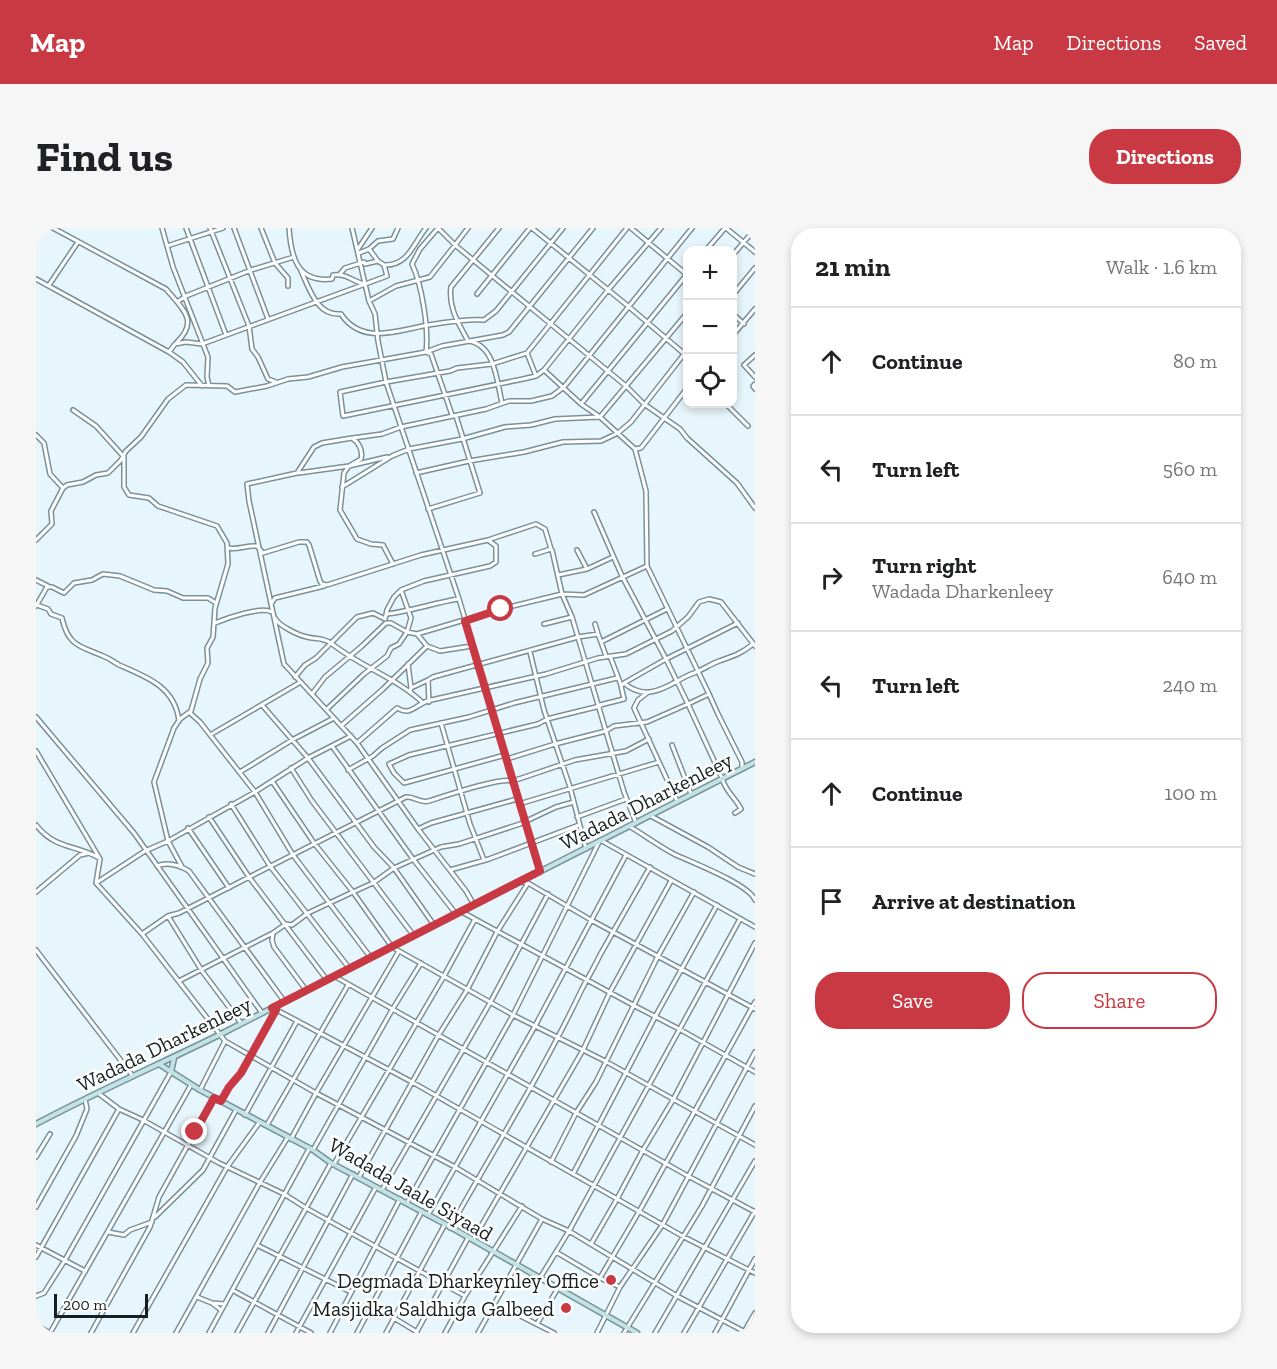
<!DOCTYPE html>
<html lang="en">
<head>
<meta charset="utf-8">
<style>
  :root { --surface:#fff; --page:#f6f6f6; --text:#202124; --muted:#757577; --line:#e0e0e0; --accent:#c93943 }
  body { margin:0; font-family:"Zilla Slab",serif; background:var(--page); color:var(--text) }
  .controls { position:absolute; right:18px; top:18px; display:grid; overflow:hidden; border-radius:12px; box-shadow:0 3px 9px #0003 }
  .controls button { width:54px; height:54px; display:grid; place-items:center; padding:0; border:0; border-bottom:2px solid var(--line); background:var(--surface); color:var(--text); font:30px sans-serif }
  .scale { position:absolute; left:18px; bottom:15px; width:94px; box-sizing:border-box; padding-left:6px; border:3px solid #161f22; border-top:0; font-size:16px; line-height:21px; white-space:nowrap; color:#161f22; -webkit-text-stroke:4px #fff; paint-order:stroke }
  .stop { position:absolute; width:18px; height:18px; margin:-14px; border:4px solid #c93943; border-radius:50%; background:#fff }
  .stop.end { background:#c93943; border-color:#fff; box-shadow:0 2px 6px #0008 }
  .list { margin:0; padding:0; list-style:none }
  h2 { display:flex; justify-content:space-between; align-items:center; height:78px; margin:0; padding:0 24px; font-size:26px }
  h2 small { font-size:20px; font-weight:400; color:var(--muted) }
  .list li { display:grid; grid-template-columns:39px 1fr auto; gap:18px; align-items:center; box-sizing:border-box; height:108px; padding:0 24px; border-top:2px solid var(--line) }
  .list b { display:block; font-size:22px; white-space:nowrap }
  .list p { margin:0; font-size:20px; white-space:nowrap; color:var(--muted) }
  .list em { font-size:20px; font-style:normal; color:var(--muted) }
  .actions { display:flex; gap:12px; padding:18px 24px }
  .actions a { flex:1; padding:14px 0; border:2px solid var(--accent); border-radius:24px; text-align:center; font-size:21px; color:var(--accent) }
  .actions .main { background:var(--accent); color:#fff }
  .icon { flex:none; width:33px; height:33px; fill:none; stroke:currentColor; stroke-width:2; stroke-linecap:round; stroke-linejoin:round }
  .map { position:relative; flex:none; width:719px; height:1105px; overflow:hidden; border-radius:24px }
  header { display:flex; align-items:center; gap:36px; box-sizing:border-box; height:84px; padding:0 30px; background:var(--accent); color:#fff }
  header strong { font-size:28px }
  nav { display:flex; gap:33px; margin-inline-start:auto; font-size:21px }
  .intro { display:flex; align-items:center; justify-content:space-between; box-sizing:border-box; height:144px; padding:0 36px }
  h1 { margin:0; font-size:42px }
  .button { padding:15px 27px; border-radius:24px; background:var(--accent); color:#fff; font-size:21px; font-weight:700 }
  main { display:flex; gap:36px; padding:0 36px }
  aside { flex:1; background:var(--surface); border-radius:24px; box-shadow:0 3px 9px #0003 }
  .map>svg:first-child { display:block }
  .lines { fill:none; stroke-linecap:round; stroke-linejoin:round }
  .minor-casing { stroke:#7a909a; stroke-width:6 }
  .tertiary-casing { stroke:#7a909a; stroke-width:6 }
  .secondary-casing { stroke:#7a909a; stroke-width:7 }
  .minor { stroke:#fff; stroke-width:3 }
  .tertiary { stroke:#fff; stroke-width:3 }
  .secondary { stroke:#c1e3e3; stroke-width:4 }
  .route { stroke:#c93943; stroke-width:8 }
  .poi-dot { fill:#c93943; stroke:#fff; stroke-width:2 }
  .labels { text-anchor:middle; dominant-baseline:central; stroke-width:5; stroke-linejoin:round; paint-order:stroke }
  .street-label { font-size:21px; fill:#161f22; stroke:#fff }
  .poi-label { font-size:21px; fill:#161f22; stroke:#fff; text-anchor:end }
</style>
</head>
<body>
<header>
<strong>Map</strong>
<nav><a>Map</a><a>Directions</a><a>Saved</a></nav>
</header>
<div class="intro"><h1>Find us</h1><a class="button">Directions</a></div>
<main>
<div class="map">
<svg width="719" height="1105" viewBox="0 0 719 1105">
  <rect width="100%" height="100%" fill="#e7f6fc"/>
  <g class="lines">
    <g class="minor-casing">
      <path id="minor" d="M17 0 130 61C147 81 163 93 141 114
        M126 0 137 39 172 129 171 149 173 158
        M150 0 190 107
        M174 0 213 98 216 121 222 129 232 151 240 154
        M198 0 232 91
        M225 0 239 35 252 50V58
        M253 0C255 29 261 55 296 51L297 47C310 45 316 53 328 56
        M316 0 333 73 339 86 342 113 350 154 423 371 504 643
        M463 0 415 59C412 80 423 96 432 113 459 116 461 154 466 175
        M496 0 592 78 652 129
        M595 0 650 46
        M690 0 719 24
        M131 18 187 0
        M322 21 336 0
        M333 21 342 13 357 11 362 0
        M670 22 689 0
        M323 25 333 21 342 33 348 37
        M696 28 719 1
        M265 43C274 62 281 88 305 86 326 118 363 102 392 97 411 94 429 91 448 92L460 83 527 0
        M304 46 309 40 328 34 329 36 342 33
        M0 51 133 124 147 134 166 158
        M13 57 42 14
        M441 66 494 0
        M696 68 719 40
        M333 73 360 58 394 49 419 17 590 158 608 176 644 201 651 210 701 255 719 280
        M141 74 150 68 215 42 258 29
        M696 85 708 96
        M696 108 719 81
        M133 124 139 116 150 114 166 116 351 48 348 37C372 38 377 16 390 0
        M491 125 456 136 421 140 414 143 350 154 304 164 307 188 487 151 500 148 508 142 545 176 564 189 599 221 605 220 652 159
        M719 127 708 137 719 149
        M508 142 572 62 625 0
        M500 148 491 125 591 0
        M719 156 717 158 719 161
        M545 176 652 45
        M690 176 712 198
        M37 182 60 198 88 229V259L93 267 113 270 122 278 181 298 191 315 192 336 179 380 177 409 171 420 172 435 164 451 155 483 144 491 138 500 118 554 132 613 146 639
        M416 187 395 126 390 124C393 102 386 57 376 36L384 21 402 0 419 17 432 0
        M0 207 8 215 14 246 26 259
        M317 210 346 206 365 199 450 181 473 173H495L516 168 528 159 656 0
        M599 221 610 263 611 338 673 466
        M263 245 313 238 351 229
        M380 245 433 233 488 224 527 214 565 213 582 205 595 194 652 121
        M306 259 356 228 373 221 426 211 469 199 495 197 519 191 564 189 652 84
        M392 281 444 265 420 188
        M558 284 586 348 630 431 702 395
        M0 312 16 296 15 283 27 260 31 257 47 254 60 247 72 245 85 232 90 223 105 209 132 171 150 157 191 158 199 164 231 158 252 151 272 149 306 139 390 124 406 118 467 107 473 104 557 0
        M452 312 500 296 509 301 515 321
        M192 320C203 322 210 317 221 318L227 325 263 314H271L273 317 284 353 286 356 291 357 385 327 452 312 460 318V334L454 338 388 353 365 362 358 369 351 382 349 391
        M541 322 551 341
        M499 326 515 321 516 322 526 366 536 389 588 564 600 595
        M357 336 347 317 335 316 321 311 304 282 308 245 313 238 325 231C327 222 323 215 316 210L286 215 278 219 261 245 211 256 213 273 248 436 321 515 382 601 430 663 438 677
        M522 347 551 341 577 329
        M0 352 12 358
        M235 376 239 370 288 358
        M1 377 12 381 15 386 26 390C32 418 44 418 67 428 73 430 78 434 83 437 111 449 139 459 143 493
        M0 378 11 359H16L28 365 38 355 56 352 67 346 84 348 118 362 131 363 147 370H172L180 375
        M351 386C375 383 398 375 422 371
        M239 390C243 398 262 407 271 409 282 412 283 408 295 415 323 438 361 450 387 475
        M429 392 465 381 526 366 548 367 611 338
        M179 395C191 390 225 378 236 384
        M508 396 536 389
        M559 396 562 406
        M565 414 570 428
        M391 418 404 423 436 418
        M494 424 508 482 534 559 550 621
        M574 428 585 457
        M372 436 375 460 374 463
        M259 449 269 437 280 430 321 389 337 385 349 391
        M588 455 630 431 652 476 673 466 682 486 706 534V541
        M375 460 392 452
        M611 465 602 472 598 480 641 573
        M276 466 289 449 326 418 350 395H355L371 404 375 390 365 362
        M393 474 392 452 397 449 542 409 562 406 565 414 631 381
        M226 477 272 530 338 619 358 640 337 655 317 664 356 719 363 723 477 787 569 833 719 917
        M564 477 588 471 585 458 588 455C596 462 604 465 614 464 631 462 643 450 658 445 666 442 675 436 683 433 697 428 705 426 717 416
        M291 481 328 446 351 428 355 420 363 416 371 404 381 406
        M154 485 164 494 219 564 257 627 335 730
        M0 489 98 605 226 785
        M405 495 434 596 448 632
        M306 497 347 461 391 418 381 406 428 392
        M174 507 263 455
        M321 515 361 480C374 488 379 478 391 473L510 446 562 430 590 426 636 403 652 389 663 374 673 371 685 374 719 418
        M636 517 655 566
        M296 518 377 631 420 686
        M0 523 64 631 60 655 106 706 189 813 280 865 419 939 506 991 533 1003 641 1068 711 1105
        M469 527 368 555 358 545 353 536 373 527 502 496 511 491 564 478
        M471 531 519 516 570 503 578 498 611 494 652 476 686 550C689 563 699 569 705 581L699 585
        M255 540 276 573 378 708
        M312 542 337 528 346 520 374 502 433 489 478 475 581 450
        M204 544 256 512 298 490
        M236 553 278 615 317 664 272 685 256 697 250 696 237 705 236 712 238 719 270 762
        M195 576 234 638 313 740
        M483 576 623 534
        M615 588 672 619 702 639 719 646
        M173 589 213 649 291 752
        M541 589 590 571
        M0 597C20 622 39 616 63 630
        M593 598C608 607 623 618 638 626 655 634 713 656 719 672
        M152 600 193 660
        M382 601 395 595 481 571
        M121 638C131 634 143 637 153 643L248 773
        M414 642 453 631 543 597
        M485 654 492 655 555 692 719 781
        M60 655 109 623 132 613 219 564 272 530 315 508
        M0 664 44 627 53 625
        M426 684 597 777 645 802 719 844
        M132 688 166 743 205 795
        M398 697 358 640 405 619 423 616 484 596 520 579 538 574
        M106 706 132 688 143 685 370 569C378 568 385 576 393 573 409 568 463 549 477 553L539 532 590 523 613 511
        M0 722 96 847
        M298 748 652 948 719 984
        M143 753 235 706
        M237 780 376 854 648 1009 719 1045
        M164 862 189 813
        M62 865 83 881 107 892 183 935 248 966 270 980 429 1068
        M185 873 193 859 205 845 240 782
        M209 887 261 793
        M231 897 312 757
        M255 911 280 865 363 723
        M277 922 356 782 385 735
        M0 929 14 906
        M515 934 540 885 560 854 622 728 658 664
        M298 936 408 748 439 691
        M537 946 619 789 681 677
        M323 949 402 808 431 762 461 704 492 655
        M346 962 454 775 512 666
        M371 975 477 787 563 614
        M0 979 40 908 51 881 49 871
        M392 987 499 798 590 627
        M119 989 167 942 200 882
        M414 1000C458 921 506 845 545 763 551 751 558 740 564 727L614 639
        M72 1004 88 1007 94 1002 116 994
        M437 1012 547 822 574 764 635 653
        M555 1016 581 971 607 922 637 872 719 715
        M0 1017 49 1043
        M221 1017 315 1064
        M520 1024 564 1050 584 1059
        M0 1029 83 881
        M504 1050 533 1003 704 691
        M564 1050 604 982 719 774
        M198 1063 275 1105
        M0 1068 8 1065 29 1032 135 844
        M161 1069 176 1075 185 1082
        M176 1075 189 1076
        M471 1081 518 1105
        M358 1090 381 1104
        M501 1096 522 1060
        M0 1097 14 1105
        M708 1104 719 1085
        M55 1105 114 999 123 969 178 870
        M97 1105 191 939 223 895
        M140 1105 223 956 252 909
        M173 1105 273 921
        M201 1105 295 935
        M232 1105 317 946
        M260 1105 340 959
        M321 1105 386 983
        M350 1105 409 996
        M380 1105 432 1010
        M409 1105 429 1068 486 978
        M442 1105 506 991
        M561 1105 584 1059 627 996 719 824
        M588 1105 666 978 719 878
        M648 1105 719 983
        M679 1105 719 1031"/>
    </g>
    <g class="tertiary-casing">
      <path id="tertiary" d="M566 613 719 699
        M14 1105 155 857
        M294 1105 364 971
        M619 1105 719 933"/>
    </g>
    <g class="secondary-casing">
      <path id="secondary" d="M123 836 164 862 277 922 295 935 409 996 601 1105
        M135 844 138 830
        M0 896C60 864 122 837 183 807L719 534"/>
    </g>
    <use href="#minor" class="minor"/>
    <use href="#tertiary" class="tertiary"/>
    <use href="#secondary" class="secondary"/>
  </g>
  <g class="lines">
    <path class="route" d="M159 904 178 870 185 873 193 859 205 845 240 782 236 780 504 643 429 393 465 381"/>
  </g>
  <g class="poi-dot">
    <circle cx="575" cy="1052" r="6"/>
    <circle cx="530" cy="1080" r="6"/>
  </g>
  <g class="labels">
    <g class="street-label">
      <text transform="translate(610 573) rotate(-27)">Wadada Dharkenleey</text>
      <text transform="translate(128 816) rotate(-26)">Wadada Dharkenleey</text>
      <text transform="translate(375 961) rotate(30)">Wadada Jaale Siyaad</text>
    </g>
    <g class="poi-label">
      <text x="563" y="1052">Degmada Dharkeynley Office</text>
      <text x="518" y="1080">Masjidka Saldhiga Galbeed</text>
    </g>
  </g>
</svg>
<div class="controls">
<button>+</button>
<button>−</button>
<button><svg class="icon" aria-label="locate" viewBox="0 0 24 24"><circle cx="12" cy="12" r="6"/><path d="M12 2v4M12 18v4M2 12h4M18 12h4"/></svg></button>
</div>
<div class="scale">200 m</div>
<div class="stop" style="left:465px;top:381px"></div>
<div class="stop end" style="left:159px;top:904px"></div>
</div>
<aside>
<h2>21 min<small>Walk · 1.6 km</small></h2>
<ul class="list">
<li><svg class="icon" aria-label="ahead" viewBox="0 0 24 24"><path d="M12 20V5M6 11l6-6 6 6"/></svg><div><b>Continue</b></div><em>80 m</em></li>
<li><svg class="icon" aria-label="left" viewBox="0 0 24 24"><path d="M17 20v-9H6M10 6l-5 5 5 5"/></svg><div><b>Turn left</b></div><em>560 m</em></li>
<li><svg class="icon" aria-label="right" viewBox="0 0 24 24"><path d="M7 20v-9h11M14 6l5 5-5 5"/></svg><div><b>Turn right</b><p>Wadada Dharkenleey</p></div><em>640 m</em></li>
<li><svg class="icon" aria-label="left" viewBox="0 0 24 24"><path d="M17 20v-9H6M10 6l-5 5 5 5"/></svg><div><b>Turn left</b></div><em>240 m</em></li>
<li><svg class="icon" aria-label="ahead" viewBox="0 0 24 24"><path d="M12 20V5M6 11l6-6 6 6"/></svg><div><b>Continue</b></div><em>100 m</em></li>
<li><svg class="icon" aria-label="arrive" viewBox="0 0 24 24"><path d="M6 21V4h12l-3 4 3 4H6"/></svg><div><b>Arrive at destination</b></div></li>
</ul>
<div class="actions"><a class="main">Save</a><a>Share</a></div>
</aside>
</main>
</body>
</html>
